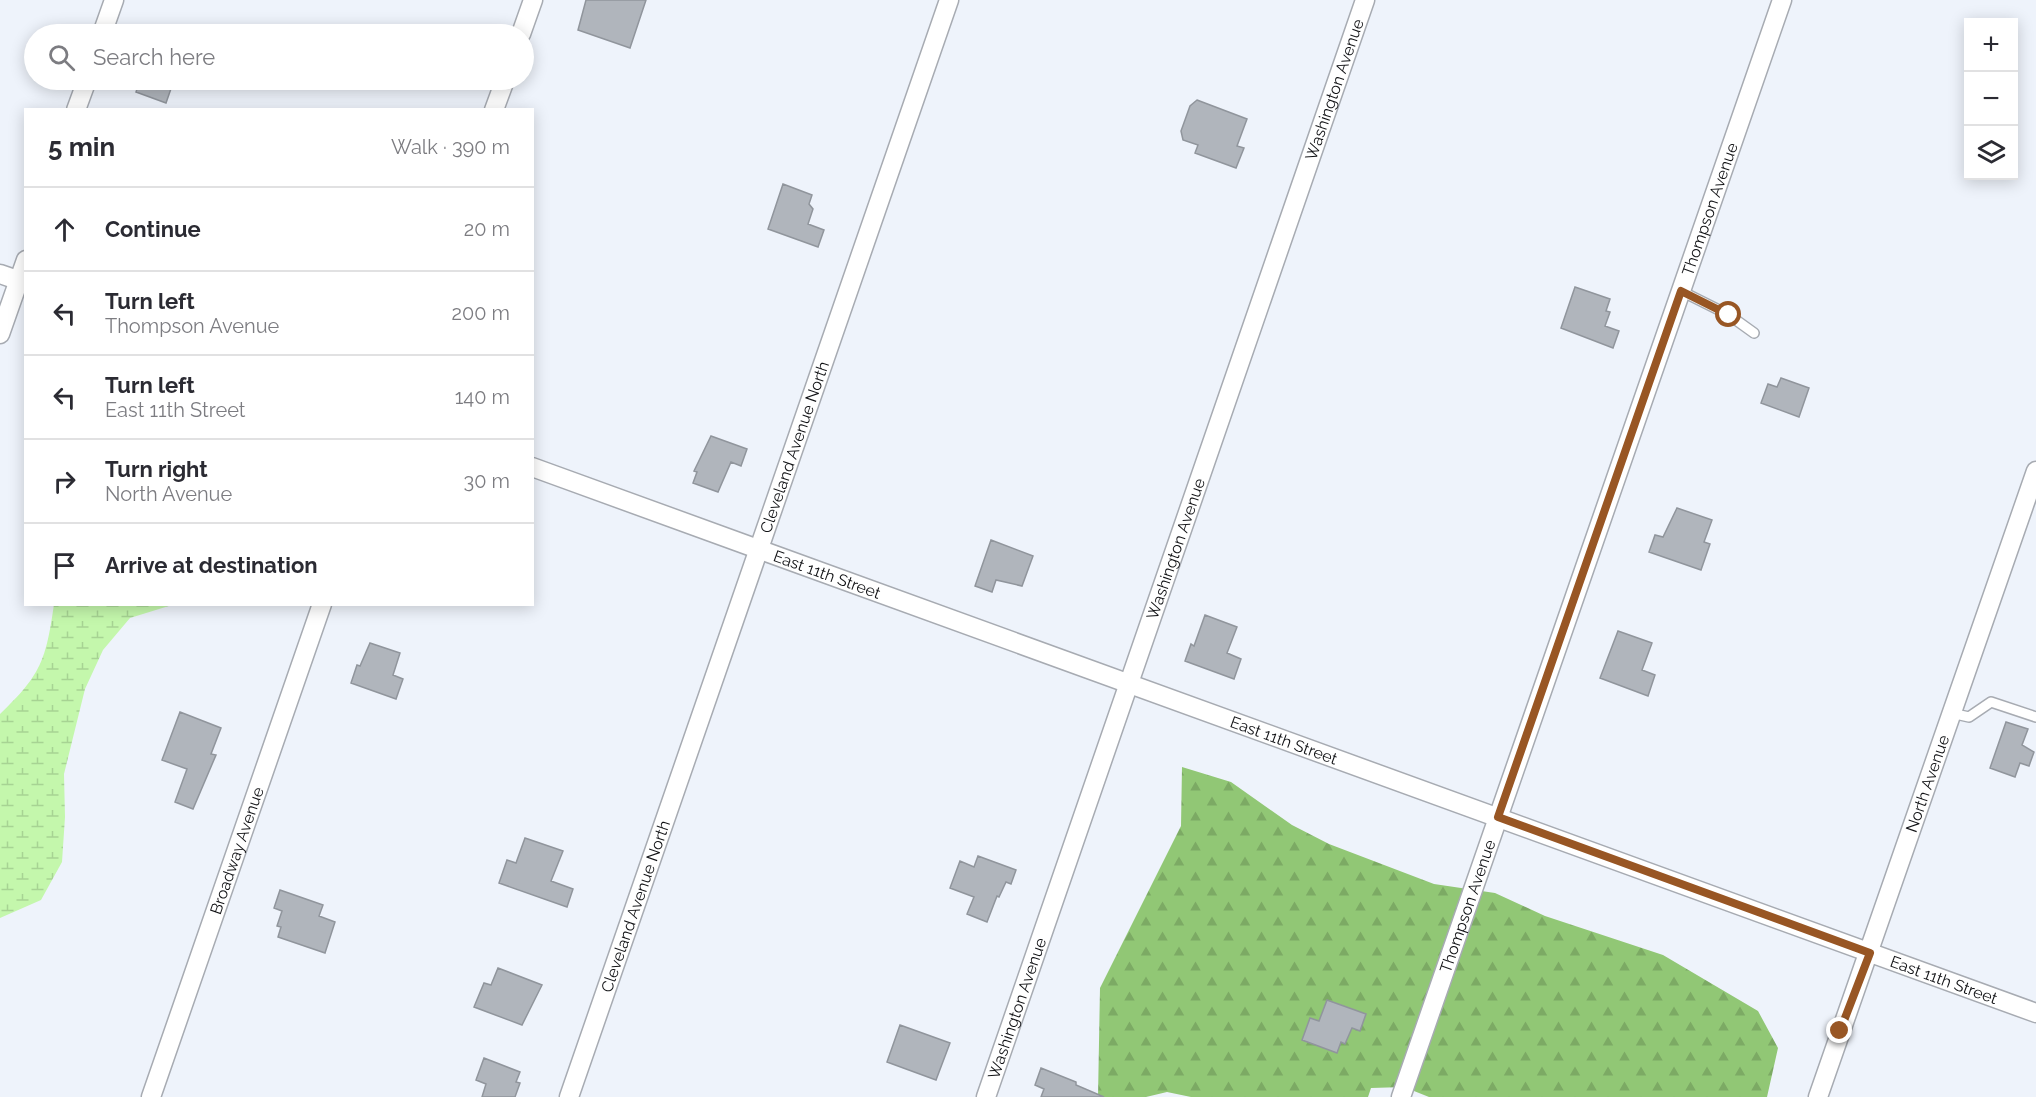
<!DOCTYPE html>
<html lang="en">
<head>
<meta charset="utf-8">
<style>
  :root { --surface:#fff; --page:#f7f7f7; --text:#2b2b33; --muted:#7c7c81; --line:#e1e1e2 }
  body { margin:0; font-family:Raleway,sans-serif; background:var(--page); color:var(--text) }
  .controls { position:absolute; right:18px; top:18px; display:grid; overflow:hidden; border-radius:0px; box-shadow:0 3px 15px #0003 }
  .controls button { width:54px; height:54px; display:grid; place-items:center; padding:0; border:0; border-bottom:2px solid var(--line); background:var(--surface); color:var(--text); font:30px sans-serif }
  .stop { position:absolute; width:18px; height:18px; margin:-14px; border:4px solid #985624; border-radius:50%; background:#fff }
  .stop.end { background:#985624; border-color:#fff; box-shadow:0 2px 6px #0008 }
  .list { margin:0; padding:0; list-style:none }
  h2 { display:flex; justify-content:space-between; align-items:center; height:78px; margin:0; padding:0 24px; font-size:26px }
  h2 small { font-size:20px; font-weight:400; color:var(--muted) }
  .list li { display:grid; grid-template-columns:39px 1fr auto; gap:18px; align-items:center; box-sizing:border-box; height:84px; padding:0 24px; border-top:2px solid var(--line) }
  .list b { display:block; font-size:22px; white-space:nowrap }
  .list p { margin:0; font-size:20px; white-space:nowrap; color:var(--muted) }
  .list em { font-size:20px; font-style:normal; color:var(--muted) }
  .icon { flex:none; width:33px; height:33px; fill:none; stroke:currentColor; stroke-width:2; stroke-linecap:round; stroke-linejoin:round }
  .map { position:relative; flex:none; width:2036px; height:1097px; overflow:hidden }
  .search { position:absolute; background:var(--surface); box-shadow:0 3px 15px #0003; left:24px; top:24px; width:510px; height:66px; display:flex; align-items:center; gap:15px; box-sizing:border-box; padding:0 21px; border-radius:33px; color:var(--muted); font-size:22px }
  .panel { position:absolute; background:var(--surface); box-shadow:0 3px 15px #0003; left:24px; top:108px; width:510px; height:498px; border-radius:0px }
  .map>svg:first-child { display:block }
  .forest { fill:url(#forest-firs) }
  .wetland { fill:url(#wetland-marsh) }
  .building { fill:#b0b5bc; stroke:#90959c; stroke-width:1.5 }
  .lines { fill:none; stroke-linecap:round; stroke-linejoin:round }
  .lane-casing { stroke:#a7abb2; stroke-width:12 }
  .street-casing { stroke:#a7abb2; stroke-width:21 }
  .lane { stroke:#fff; stroke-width:9 }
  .street { stroke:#fff; stroke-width:18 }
  .route { stroke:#985624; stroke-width:8 }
  .labels { text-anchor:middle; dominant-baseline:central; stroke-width:5; stroke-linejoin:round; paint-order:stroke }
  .street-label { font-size:16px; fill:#101114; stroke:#fff }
</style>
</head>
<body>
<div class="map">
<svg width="2036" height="1097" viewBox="0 0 2036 1097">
  <defs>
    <pattern id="forest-firs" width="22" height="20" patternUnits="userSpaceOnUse" patternTransform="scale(1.5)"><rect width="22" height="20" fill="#91c775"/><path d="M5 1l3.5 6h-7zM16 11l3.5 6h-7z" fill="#7caa64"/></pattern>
    <pattern id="wetland-marsh" width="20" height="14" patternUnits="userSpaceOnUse" patternTransform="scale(1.5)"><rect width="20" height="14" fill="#c4f7ac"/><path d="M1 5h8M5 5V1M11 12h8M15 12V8" fill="none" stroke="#a7d393"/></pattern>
  </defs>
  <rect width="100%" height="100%" fill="#eef3fb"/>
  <path class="forest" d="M1182 767 1231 782 1292 825 1329 844 1434 884 1495 893 1545 916 1663 955 1758 1011 1778 1048 1767 1097H1429L1404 1087 1371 1088 1368 1097H1191L1167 1092 1146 1097H1098L1100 988 1181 826Z"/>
  <path class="wetland" d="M54 604 172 605 130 618 103 650 85 689 64 774 65 817 62 862 41 900 0 918V714C41 675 46 660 54 604Z"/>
  <path class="building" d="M586 0H646L630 48 578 30Z
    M140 80H174L166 103 136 92Z
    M1197 100 1247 119 1237 146 1244 148 1236 168 1195 153 1198 145 1183 140 1181 131 1190 106Z
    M783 184 812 195 809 204 813 209 808 224 824 230 818 247 768 229Z
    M1575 287 1610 299 1606 311 1610 312 1605 326 1619 331 1613 348 1561 328Z
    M1781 378 1809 388 1799 417 1761 403 1768 384 1777 387Z
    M711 436 747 449 741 466 731 462 718 492 693 483 697 472 694 471Z
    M1677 508 1712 520 1704 542 1710 544 1701 570 1649 552 1655 535 1663 537Z
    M991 540 1033 556 1022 586 996 580 992 592 975 586Z
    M1205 615 1237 627 1227 653 1241 659 1234 679 1185 661 1191 644 1194 646Z
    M1618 631 1652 643 1642 670 1655 675 1648 696 1600 678Z
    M370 643 400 653 393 675 403 679 396 699 351 683 357 665 360 666Z
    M180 712 221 728 211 754 216 755 193 809 175 802 187 769 162 760Z
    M2006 722 2028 729 2022 745 2034 752 2029 766 2020 763 2015 777 1990 768Z
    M525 838 563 851 551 881 573 889 567 907 499 883 507 860 516 863Z
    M978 856 1016 870 1011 884 1006 882 999 897 997 896 987 922 967 914 974 897 950 888 960 861 974 867Z
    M280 890 323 905 319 916 335 922 325 953 278 937 281 927 277 926 282 911 274 908Z
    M498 968 542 985 522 1025 474 1007 484 983 491 985Z
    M1327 1000 1366 1014 1360 1031 1352 1028 1345 1044 1341 1042 1337 1053 1302 1040 1310 1018 1319 1021Z
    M900 1025 950 1043 936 1080 887 1062Z
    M484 1058 520 1072 516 1082 520 1083 515 1097H482L486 1084 476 1080Z
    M1041 1068 1076 1082V1085L1104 1097H1041L1044 1089 1035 1085Z"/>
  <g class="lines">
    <g class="lane-casing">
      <path id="lane" d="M1681 291 1729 315 1754 333
        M1951 713 1969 717 1991 702 2036 717"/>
    </g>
    <g class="street-casing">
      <g id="street">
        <path d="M102 34 114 0"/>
        <path d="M521 34 533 0"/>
        <path d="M76 110 87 80"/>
        <path d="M494 110 505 80"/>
        <path d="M0 274 26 283"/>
        <path d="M0 334 26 260"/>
        <path id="s1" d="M532 467 2036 1013"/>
        <path id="s2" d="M151 1097 322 604"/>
        <path id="s3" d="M569 1097 949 0"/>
        <path id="s4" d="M986 1097 1365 0"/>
        <path id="s5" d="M1401 1097 1782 0"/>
        <path id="s6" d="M1818 1097 2036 471"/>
      </g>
    </g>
    <use href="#lane" class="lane"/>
    <use href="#street" class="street"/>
  </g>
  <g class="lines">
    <path class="route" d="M1729 315 1681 291 1498 817 1870 953 1840 1031"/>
  </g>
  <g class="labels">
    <g class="street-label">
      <text stroke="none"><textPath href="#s4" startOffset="1066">Washington Avenue</textPath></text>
      <text stroke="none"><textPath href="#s5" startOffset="940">Thompson Avenue</textPath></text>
      <text stroke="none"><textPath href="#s3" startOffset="688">Cleveland Avenue North</textPath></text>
      <text stroke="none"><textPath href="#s4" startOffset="580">Washington Avenue</textPath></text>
      <text stroke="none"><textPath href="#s1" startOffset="314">East 11th Street</textPath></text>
      <text stroke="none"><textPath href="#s1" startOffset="800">East 11th Street</textPath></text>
      <text stroke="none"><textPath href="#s6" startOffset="332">North Avenue</textPath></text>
      <text stroke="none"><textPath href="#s2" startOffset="261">Broadway Avenue</textPath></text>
      <text stroke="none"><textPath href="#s3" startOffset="202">Cleveland Avenue North</textPath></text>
      <text stroke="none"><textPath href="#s5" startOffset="202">Thompson Avenue</textPath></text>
      <text stroke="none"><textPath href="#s1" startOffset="1502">East 11th Street</textPath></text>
      <text stroke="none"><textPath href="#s4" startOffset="94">Washington Avenue</textPath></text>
    </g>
  </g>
</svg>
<div class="controls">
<button>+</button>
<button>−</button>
<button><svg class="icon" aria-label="layers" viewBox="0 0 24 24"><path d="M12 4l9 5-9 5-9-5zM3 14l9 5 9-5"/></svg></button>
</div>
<div class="stop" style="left:1729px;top:315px"></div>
<div class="stop end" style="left:1840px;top:1031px"></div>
<div class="search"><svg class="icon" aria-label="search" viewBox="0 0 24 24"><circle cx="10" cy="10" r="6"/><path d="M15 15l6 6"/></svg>Search here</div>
<section class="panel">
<h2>5 min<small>Walk · 390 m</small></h2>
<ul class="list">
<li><svg class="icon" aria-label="ahead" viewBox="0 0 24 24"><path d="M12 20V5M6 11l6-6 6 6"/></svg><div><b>Continue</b></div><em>20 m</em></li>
<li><svg class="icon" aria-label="left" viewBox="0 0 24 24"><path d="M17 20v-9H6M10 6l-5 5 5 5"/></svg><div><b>Turn left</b><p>Thompson Avenue</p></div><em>200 m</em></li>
<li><svg class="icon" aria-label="left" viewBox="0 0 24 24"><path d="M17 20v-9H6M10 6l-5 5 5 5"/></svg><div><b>Turn left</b><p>East 11th Street</p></div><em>140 m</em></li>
<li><svg class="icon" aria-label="right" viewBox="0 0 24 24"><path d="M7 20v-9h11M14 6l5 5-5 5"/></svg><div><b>Turn right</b><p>North Avenue</p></div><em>30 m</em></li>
<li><svg class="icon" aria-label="arrive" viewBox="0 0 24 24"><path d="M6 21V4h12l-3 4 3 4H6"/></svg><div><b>Arrive at destination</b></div></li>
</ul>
</section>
</div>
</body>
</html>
